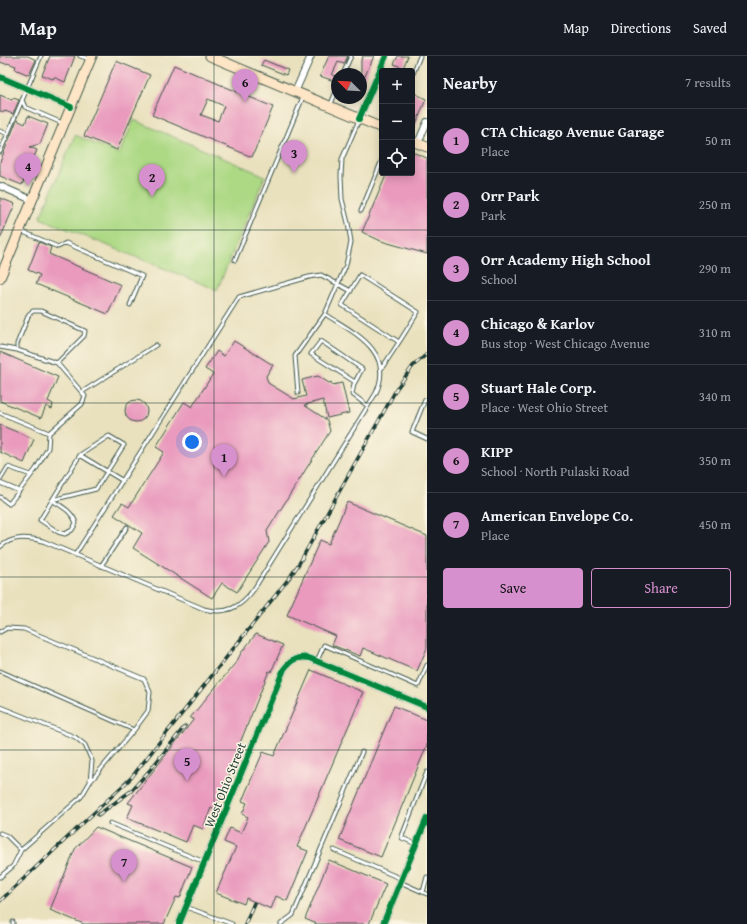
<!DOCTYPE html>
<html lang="en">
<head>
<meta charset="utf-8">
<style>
  :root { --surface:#171b24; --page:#20242c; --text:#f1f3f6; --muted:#9ea1a6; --line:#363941; --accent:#d690ce }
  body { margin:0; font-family:"Gentium Book Plus",serif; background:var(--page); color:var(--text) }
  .controls { position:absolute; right:12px; top:12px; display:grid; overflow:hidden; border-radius:4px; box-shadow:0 2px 10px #0003 }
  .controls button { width:36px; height:36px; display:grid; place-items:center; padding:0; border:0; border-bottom:1px solid var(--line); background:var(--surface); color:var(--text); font:20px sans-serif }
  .compass { position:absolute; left:331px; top:12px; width:36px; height:36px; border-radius:50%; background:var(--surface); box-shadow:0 2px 10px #0003; rotate:294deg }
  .you { position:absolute; left:192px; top:386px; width:14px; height:14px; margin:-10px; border:3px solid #fff; border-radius:50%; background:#1a73e8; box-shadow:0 0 0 6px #1a73e833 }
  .badge { display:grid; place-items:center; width:26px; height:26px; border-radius:50%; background:var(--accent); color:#111; font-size:13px; font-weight:700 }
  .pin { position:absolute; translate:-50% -33px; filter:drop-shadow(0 1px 2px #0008) }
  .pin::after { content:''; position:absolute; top:21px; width:14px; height:12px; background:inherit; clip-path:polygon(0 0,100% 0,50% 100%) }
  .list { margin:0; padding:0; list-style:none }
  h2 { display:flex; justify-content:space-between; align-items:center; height:52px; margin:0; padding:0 16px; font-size:17px }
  h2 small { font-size:13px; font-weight:400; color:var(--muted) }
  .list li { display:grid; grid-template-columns:26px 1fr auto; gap:12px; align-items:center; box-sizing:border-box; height:64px; padding:0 16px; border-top:1px solid var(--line) }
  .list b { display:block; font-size:15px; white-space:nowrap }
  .list p { margin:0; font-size:13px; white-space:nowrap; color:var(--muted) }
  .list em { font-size:13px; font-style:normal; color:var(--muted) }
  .actions { display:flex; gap:8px; padding:12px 16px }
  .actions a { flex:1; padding:9px 0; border:1px solid var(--accent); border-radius:4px; text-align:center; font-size:14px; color:var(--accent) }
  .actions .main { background:var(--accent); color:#111 }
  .icon { flex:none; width:22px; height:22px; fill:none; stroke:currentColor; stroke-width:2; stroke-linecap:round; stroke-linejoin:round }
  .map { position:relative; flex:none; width:427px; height:868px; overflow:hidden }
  header { display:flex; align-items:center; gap:24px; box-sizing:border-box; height:56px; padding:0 20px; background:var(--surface); border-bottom:1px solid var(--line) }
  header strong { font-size:19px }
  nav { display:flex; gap:22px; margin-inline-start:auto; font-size:14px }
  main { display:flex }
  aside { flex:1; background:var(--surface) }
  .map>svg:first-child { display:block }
  .green { fill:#add985; stroke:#668b5c }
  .building { fill:#e99abd; fill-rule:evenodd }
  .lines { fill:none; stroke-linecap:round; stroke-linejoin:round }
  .lane-casing { stroke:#3d5649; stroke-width:5 }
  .street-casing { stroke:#3d5649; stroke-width:8 }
  .secondary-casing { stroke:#3d5649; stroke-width:11 }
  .lane { stroke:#fff; stroke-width:3 }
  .street { stroke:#fff; stroke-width:6 }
  .secondary { stroke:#fee5c5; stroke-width:9 }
  .rail-casing { stroke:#1f3d34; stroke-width:3.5 }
  .rail { stroke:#fcf5e5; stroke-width:2; stroke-dasharray:6; stroke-linecap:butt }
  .cycleway-casing { stroke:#fcf5e5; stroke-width:8 }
  .cycleway { stroke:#00873e; stroke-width:6 }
  .grid { fill:none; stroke:#1f3d34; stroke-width:1; stroke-opacity:0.55 }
  .labels { text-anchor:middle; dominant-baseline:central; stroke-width:3; stroke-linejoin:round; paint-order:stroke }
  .street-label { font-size:13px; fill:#1f3d34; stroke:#fcf5e5 }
</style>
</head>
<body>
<header>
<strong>Map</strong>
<nav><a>Map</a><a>Directions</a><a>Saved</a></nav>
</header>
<main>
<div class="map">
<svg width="427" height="868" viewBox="0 0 427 868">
  <rect width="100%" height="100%" fill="#fcf5e5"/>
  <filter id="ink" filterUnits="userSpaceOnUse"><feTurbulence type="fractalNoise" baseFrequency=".025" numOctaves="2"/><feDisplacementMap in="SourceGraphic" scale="8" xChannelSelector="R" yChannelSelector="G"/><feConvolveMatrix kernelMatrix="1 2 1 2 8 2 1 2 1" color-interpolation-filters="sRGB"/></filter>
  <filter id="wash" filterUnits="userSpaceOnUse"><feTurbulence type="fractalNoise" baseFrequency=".012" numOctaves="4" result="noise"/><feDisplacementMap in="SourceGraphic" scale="16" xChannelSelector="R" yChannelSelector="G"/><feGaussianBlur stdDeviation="0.9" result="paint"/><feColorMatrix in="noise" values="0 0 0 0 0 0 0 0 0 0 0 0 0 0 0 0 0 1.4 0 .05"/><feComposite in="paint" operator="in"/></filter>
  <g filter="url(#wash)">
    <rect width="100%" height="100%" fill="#e9e1be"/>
    <path class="green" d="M134 64 265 120 217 234 40 162 75 79 119 98Z"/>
    <g id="blocks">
      <path class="building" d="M0 0H28L36 4 29 19 15 13 16 10 7 7 6 8 0 6Z
        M50 0H75L65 26 54 21 53 23 42 19Z
        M329 0H348L344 8 338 6 332 19 337 20V26L320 20Z
        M363 0H374L361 29V4Z
        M398 0H408L403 12 394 8Z
        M264 4 288 14 286 19 261 9Z
        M116 5 150 19 117 94 84 80Z
        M174 9 273 51 252 101 152 59ZM208 43 224 50 218 65 201 59Z
        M412 36 426 43 413 76H412Z
        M0 39 12 44 13 42 19 44 13 58 5 55V56L0 55Z
        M28 60 48 68 40 88 29 91 37 94 22 129 0 120V106L17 64 25 68Z
        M412 96 427 102V198L381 185 362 176 387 117H412Z
        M0 142 15 148 0 183Z
        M39 186 51 191 49 198 121 229 108 258 36 228 40 219 28 214Z
        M234 285 273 309 266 320 268 327 294 343 306 340 302 324 318 320 329 327 331 326 332 329 342 327 349 357 327 362 323 344 304 349 327 364 330 375 267 475 269 486 237 536 222 527 212 542 133 492 142 477 114 459 122 447 129 451 164 396 156 391 184 346 192 351 213 318 205 313 217 295 224 300Z
        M0 296 58 321 48 345 53 348 52 353 46 350 41 362 0 345Z
        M125 355a11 11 0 1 1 22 0a11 11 0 1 1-22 0Z
        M0 369 34 383 24 407 0 396Z
        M347 446 427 480V592L417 615 363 592 360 600 332 589 336 580 287 559 320 484 329 488Z
        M256 578 283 589 271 616 269 615 240 687 242 688 215 754 211 752 203 773 193 769 186 786 127 762 133 749 128 747 194 663 190 662 237 605 241 597Z
        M311 614 363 636 297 791 308 795 287 845 276 840 271 853 246 842 244 848 216 837 236 791 224 786 230 772 241 777 248 761 242 758 247 747 242 745 263 696 274 700Z
        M394 650 427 664V689L381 801 339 784Z
        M96 771 192 811 180 842 176 841 164 868H84L50 854 75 793Z
        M329 804 386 828 369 868H317L305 863Z"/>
    </g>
  </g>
  <g filter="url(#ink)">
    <use href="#blocks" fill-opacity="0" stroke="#3d5649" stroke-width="1"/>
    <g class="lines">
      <g class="lane-casing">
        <path id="lane" d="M80 0 89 3
          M343 18 351 0
          M412 20 420 0
          M22 44 25 51 62 67
          M331 48 337 33
          M0 75 8 78
          M0 96 41 0
          M361 155 382 104
          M21 175 58 191 66 187 142 220 130 249
          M235 204 303 41
          M0 291 17 294 57 307 85 340 82 348 49 377 48 392 36 413 9 448 0 441
          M17 294V288L29 258 33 255H41L85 275 84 280 57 307
          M381 313C394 295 406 275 418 256L360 219 342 249 399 286
          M355 326 311 298 321 285 362 313 354 328 352 338 368 350
          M82 336 156 289
          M298 337 295 300 325 258 346 209 351 186 348 167 342 143 341 120 342 103 359 64
          M425 344 412 376 427 383
          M0 357 49 377
          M0 424 8 411 31 419
          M0 427 19 435
          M52 444C62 451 72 455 76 467L72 474 65 478 58 476 40 464 80 399 123 425
          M52 444 96 433 124 389 109 380 80 399
          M0 491C13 480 27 481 43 485L204 553C227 559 241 551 254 533L376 337C395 295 354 277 325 258
          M75 499 239 241 309 221 321 219 351 235
          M101 510 127 471
          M0 576 7 572 24 573 144 623 150 636 148 655 134 674 90 726
          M317 605 324 589 418 630 427 609
          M0 615 134 674
          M0 651 75 681 85 689 92 705 90 726 81 741 21 794
          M110 767 204 806
          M0 777 7 780 21 794 13 810 0 821
          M416 788 402 782V780L427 716
          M334 794 402 823
          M400 826 427 838
          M423 836 427 821
          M186 851 232 868
          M13 868V866
          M281 868 293 859 362 696"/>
      </g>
      <g class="street-casing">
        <path id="street" d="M0 21 71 51
          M295 36 311 0
          M359 63 386 0
          M418 87 427 66
          M0 130 32 144
          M179 868 284 613C291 604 297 600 309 602L427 651
          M383 868 427 762"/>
      </g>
      <g class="secondary-casing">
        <path id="secondary" d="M210 0 382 72
          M412 85 427 91
          M0 222 92 0"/>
      </g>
      <use href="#lane" class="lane"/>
      <use href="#street" class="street"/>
      <use href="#secondary" class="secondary"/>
      <g class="rail-casing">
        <path id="rail" d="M98 759 131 735 150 714 185 670
          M0 845 131 722 290 521 300 506 397 332 413 310 427 298
          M245 868 254 847"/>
      </g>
      <use href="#rail" class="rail"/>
      <g class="cycleway-casing">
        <path id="cycleway" d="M0 21 71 51
          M359 63 386 0
          M179 868 284 613C291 604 297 600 309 602L427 651
          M383 868 427 762"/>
      </g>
      <use href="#cycleway" class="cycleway"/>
    </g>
  </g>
  <path class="grid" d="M214 0V868M0 174H427M0 347H427M0 521H427M0 694H427"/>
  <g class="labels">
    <g class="street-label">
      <text transform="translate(225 729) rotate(-68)">West Ohio Street</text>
    </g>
  </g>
</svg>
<div class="controls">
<button>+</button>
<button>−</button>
<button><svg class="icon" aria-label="locate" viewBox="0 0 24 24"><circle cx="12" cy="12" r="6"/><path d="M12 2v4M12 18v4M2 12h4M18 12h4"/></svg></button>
</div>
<svg class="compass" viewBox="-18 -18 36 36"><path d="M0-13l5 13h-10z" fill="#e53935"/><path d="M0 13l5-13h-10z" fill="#9ea1a6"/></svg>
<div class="you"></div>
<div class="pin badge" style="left:224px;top:421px">1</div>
<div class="pin badge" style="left:152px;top:141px">2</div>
<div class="pin badge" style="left:294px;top:117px">3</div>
<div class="pin badge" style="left:28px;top:130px">4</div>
<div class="pin badge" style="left:187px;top:725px">5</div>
<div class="pin badge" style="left:245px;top:46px">6</div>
<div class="pin badge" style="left:124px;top:826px">7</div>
</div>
<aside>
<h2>Nearby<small>7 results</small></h2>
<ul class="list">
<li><span class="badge">1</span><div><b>CTA Chicago Avenue Garage</b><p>Place</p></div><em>50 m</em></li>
<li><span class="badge">2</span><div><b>Orr Park</b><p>Park</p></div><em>250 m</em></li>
<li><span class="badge">3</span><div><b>Orr Academy High School</b><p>School</p></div><em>290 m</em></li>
<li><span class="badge">4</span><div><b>Chicago &amp; Karlov</b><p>Bus stop · West Chicago Avenue</p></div><em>310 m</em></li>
<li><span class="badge">5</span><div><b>Stuart Hale Corp.</b><p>Place · West Ohio Street</p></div><em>340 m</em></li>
<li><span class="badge">6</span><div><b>KIPP</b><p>School · North Pulaski Road</p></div><em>350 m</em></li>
<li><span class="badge">7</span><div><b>American Envelope Co.</b><p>Place</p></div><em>450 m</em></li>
</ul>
<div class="actions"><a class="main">Save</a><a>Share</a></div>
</aside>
</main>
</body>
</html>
